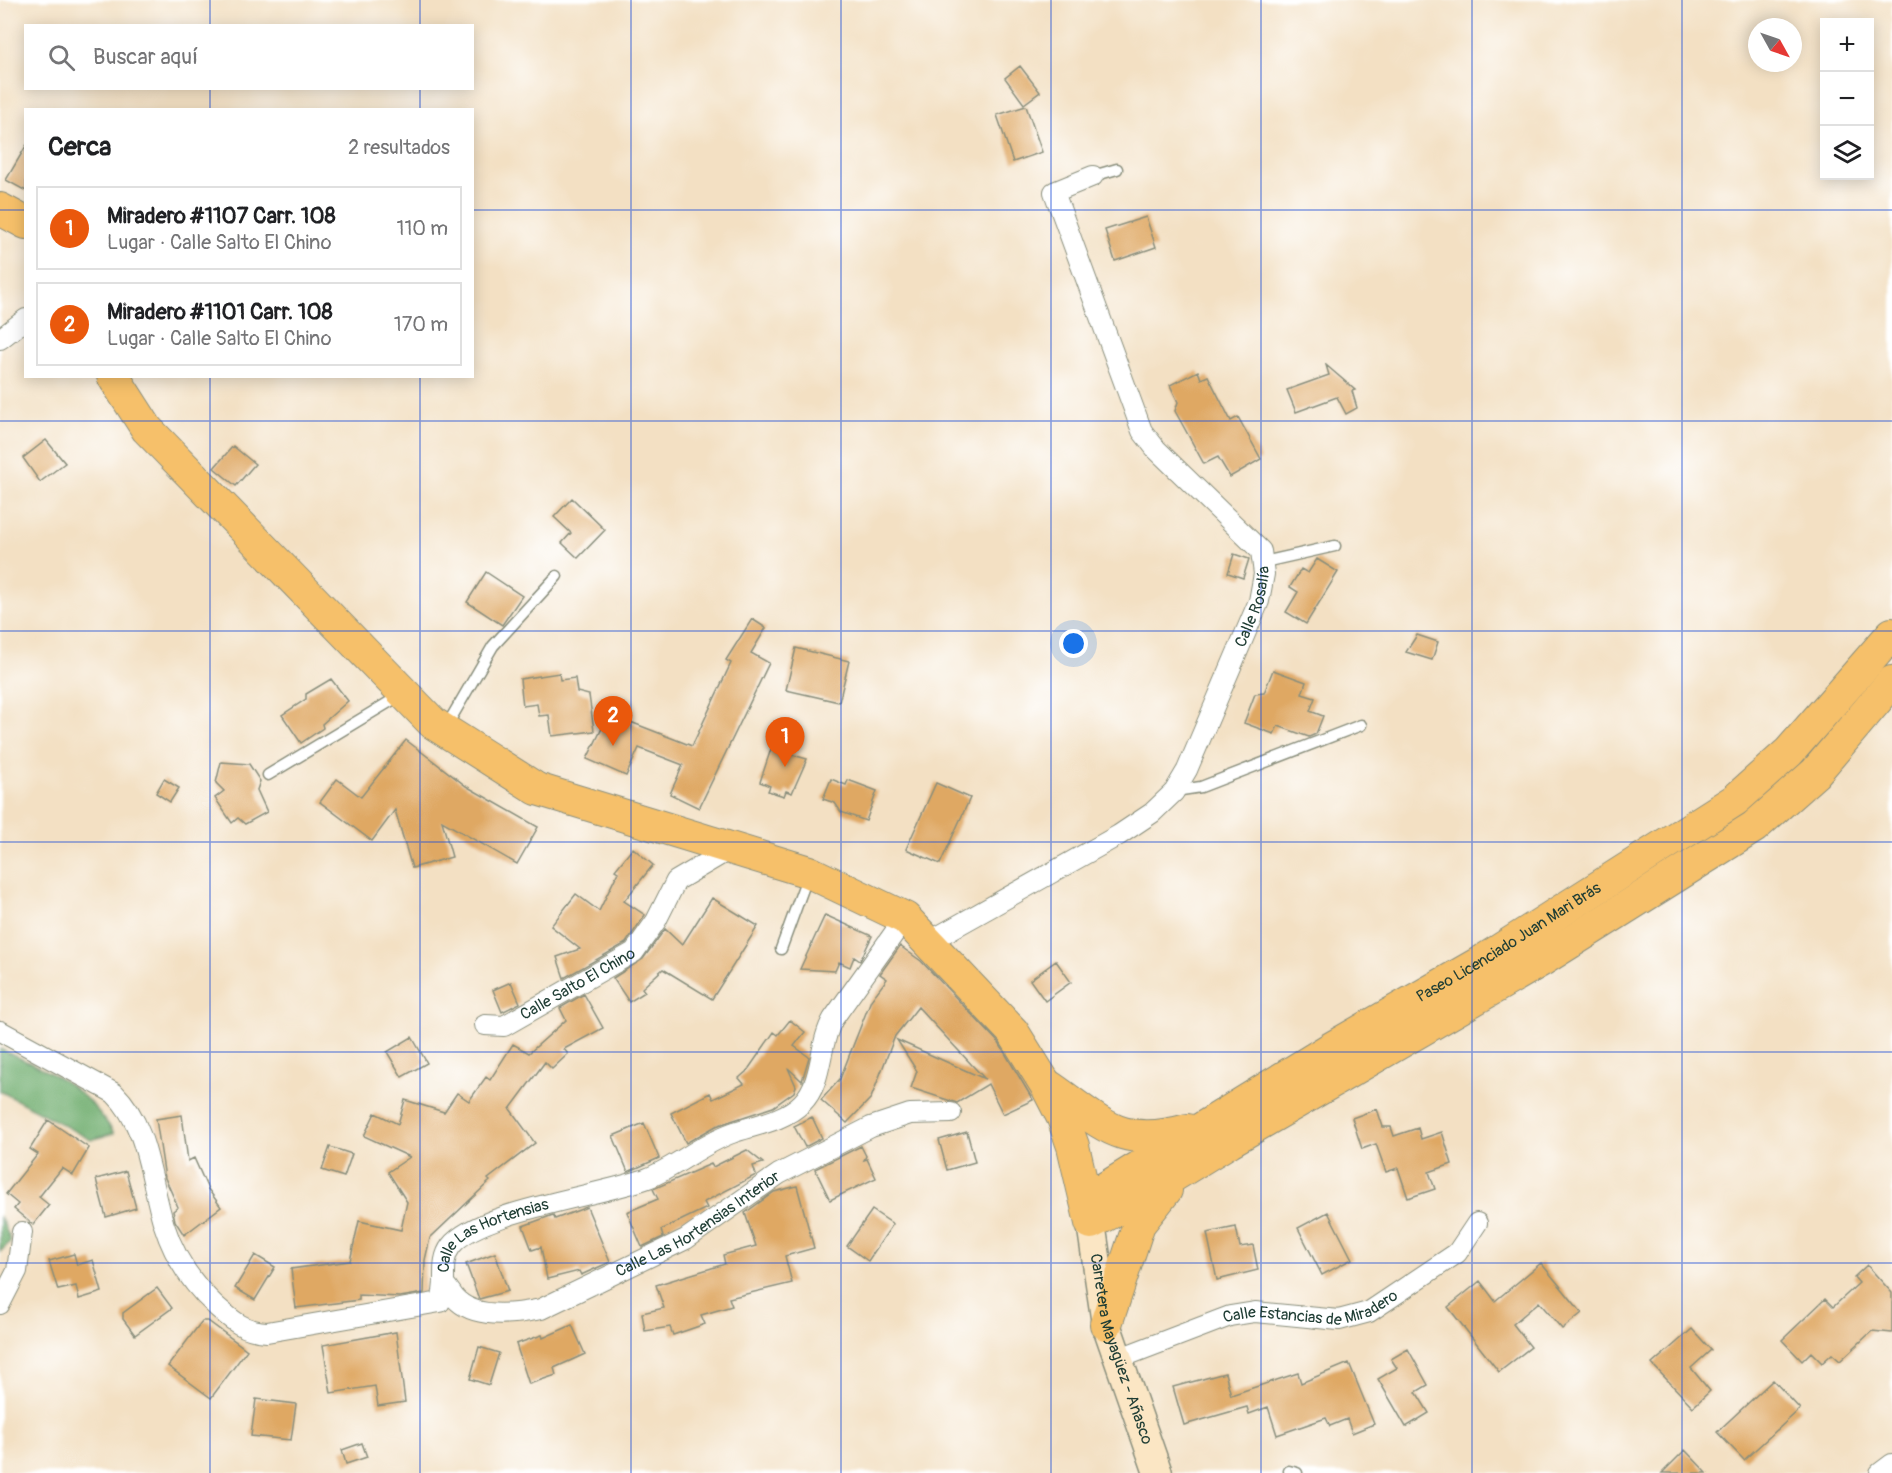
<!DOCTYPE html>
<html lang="es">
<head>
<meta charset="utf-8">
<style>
  :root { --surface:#fff; --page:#f6f6f6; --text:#202124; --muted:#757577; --line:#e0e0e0; --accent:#ea580c }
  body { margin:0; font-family:Pangolin,sans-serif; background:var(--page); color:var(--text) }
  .controls { position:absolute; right:18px; top:18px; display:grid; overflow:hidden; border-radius:0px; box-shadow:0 3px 15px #0003 }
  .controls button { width:54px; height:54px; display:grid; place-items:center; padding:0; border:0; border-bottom:2px solid var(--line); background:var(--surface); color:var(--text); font:30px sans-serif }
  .compass { position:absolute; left:1748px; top:18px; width:54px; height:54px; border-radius:50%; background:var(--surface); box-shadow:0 3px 15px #0003; rotate:130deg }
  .you { position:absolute; left:1074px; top:644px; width:21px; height:21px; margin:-15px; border:4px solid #fff; border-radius:50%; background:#1a73e8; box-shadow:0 0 0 9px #1a73e833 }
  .badge { display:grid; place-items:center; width:39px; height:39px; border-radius:50%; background:var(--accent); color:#fff; font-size:20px; font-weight:700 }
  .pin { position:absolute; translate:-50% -50px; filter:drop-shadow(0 2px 3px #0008) }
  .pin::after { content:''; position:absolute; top:32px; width:21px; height:18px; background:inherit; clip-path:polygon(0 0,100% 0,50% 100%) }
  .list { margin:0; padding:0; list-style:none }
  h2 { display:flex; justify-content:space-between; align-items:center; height:78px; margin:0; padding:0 24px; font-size:26px }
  h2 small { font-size:20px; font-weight:400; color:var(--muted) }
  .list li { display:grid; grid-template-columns:39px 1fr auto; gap:18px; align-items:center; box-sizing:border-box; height:84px; margin:0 12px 12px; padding:0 12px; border:2px solid var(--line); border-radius:0px }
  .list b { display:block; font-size:22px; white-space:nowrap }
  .list p { margin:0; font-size:20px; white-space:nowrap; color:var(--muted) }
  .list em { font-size:20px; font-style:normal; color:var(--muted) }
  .icon { flex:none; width:33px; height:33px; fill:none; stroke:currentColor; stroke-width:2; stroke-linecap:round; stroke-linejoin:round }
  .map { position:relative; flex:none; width:1892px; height:1473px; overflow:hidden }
  .search { position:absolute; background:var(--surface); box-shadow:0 3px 15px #0003; left:24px; top:24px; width:450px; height:66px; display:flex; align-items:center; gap:15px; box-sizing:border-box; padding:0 21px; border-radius:0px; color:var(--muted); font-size:22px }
  .panel { position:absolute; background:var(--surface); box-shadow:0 3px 15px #0003; left:24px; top:108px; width:450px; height:270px; border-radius:0px }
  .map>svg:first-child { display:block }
  .forest { fill:#6fad6e; stroke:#477551; stroke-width:1.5 }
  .building { fill:#dfa863 }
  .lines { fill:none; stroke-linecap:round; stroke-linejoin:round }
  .service-casing { stroke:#898e7c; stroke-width:13 }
  .minor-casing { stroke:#898e7c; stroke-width:22 }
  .secondary-casing { stroke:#898e7c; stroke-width:31 }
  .primary-casing { stroke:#898e7c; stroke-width:34 }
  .service { stroke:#fff; stroke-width:10 }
  .minor { stroke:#fff; stroke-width:20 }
  .secondary { stroke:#fbe6c4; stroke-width:28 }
  .primary { stroke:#f6c06b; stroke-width:32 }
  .grid { fill:none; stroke:#1d4ed8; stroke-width:1.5; stroke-opacity:0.55 }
  .labels { text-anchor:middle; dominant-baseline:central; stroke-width:4.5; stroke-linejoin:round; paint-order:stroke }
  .street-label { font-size:16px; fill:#1f3d34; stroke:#fff }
</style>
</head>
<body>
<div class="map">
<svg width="1892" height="1473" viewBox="0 0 1892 1473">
  <rect width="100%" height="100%" fill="#fff"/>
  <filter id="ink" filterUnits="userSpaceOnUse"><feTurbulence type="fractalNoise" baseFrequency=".0167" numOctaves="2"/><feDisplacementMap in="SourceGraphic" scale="12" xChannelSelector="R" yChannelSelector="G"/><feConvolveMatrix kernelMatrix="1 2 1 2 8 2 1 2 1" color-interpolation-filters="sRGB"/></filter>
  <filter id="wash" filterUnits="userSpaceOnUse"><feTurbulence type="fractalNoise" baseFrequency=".008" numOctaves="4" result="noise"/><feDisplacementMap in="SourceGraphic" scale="24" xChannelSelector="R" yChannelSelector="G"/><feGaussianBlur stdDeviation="1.35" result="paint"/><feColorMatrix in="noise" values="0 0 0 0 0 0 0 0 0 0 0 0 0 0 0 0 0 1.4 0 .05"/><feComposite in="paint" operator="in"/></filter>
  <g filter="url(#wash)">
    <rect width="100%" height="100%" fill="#f3e0c3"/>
    <path class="forest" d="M0 1049C50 1072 83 1084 114 1133L91 1140 0 1091Z
      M0 1216 11 1241 0 1252Z"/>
    <g id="blocks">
      <path class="building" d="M1020 66 1040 92 1024 104 1005 78Z
        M1026 106 1042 152 1013 162 997 115Z
        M26 146V191L6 180Z
        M1146 217 1156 247 1115 261 1105 230Z
        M1326 365 1355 390 1352 391 1357 408 1346 414 1337 397 1296 412 1287 390 1329 375Z
        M1198 371 1201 379 1208 376 1231 421 1238 417 1261 459 1230 477 1218 457 1204 464 1175 411 1178 402 1170 385Z
        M46 440 65 463 40 482 23 458Z
        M233 446 255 464 236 486 214 468Z
        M572 498 605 530 578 558 562 543 571 533 554 517Z
        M1234 554 1249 559 1243 578 1228 573Z
        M1317 559 1338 572 1306 624 1286 612 1298 592 1290 587 1301 569 1308 573Z
        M486 572 522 596 502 625 467 602Z
        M752 619 766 628 751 653 769 663 699 808 670 794 683 765 639 748 626 776 587 759 611 710 629 718 628 721 692 746 731 663 726 660Z
        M1417 635 1438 642 1432 660 1406 652Z
        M796 648 849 661 839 702 786 690Z
        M1273 670 1306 682 1302 694 1315 698 1310 711 1323 716 1316 734 1309 737 1278 726 1274 734 1244 723 1255 694 1264 693Z
        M559 673 560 680 575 678 577 692 589 695 594 731 552 736 549 715 539 716 537 704 523 706 520 679Z
        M331 679 348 701 322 724 323 728 301 743 282 715 306 699V694Z
        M406 740 466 786 538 827 517 864 442 821 452 857 412 868 395 810 372 841 320 802 337 779 361 797Z
        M771 749 807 759 792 793 786 791 784 796 768 791 770 786 760 782Z
        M221 762 249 764 260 781 257 790 267 812 245 824 238 818 232 823 215 798 224 791 216 783Z
        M164 779 179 788 170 802 156 793Z
        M831 779 846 785 848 780 877 791 866 821 841 812 835 803 823 799Z
        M936 783 970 798 940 864 906 849Z
        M633 848 653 865 624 901 645 915 626 943 564 978 557 957 580 949 551 926 576 894 599 911 618 872 615 870Z
        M712 898 758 926 712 999 663 969 642 988 645 992 629 1002 613 978 643 959 665 929 682 945Z
        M825 915 872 936 862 957 860 961 854 957 850 967 839 962 835 971 800 969Z
        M900 946 921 961 999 1043 1033 1100 1003 1114 988 1084 957 1103 911 1088 917 1071 897 1040 985 1079 918 1007 895 1036 871 1098 847 1123 821 1100 840 1079 871 1000 887 979 880 974Z
        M1056 961 1071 982 1045 1001 1030 980Z
        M511 982 520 1003 502 1012 493 990Z
        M584 994 603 1028 564 1049 568 1054 552 1069 545 1062 510 1109 535 1143 488 1179 490 1181 430 1238 425 1260 424 1293 400 1297 359 1295V1300L296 1308 291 1269 350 1261 359 1221 401 1230 407 1202 388 1172 410 1157 364 1136 375 1113 398 1124 405 1100 444 1112 457 1093 469 1101 486 1077 490 1080 513 1044 529 1053 566 1020 560 1008Z
        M790 1020 805 1032 794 1046 809 1057 802 1081 788 1068 796 1086 794 1092 773 1107 716 1126 686 1143 671 1113 710 1093 713 1099 744 1084 739 1078 747 1071 774 1032 778 1035Z
        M412 1037 427 1063 402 1077 387 1052Z
        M1377 1109 1383 1127H1391L1394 1136 1418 1128 1421 1139 1442 1132 1452 1164 1429 1172 1435 1189 1408 1198 1398 1168 1386 1172 1376 1144 1362 1149 1352 1118Z
        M182 1115 188 1161 194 1158 208 1189 221 1207 184 1235 175 1221 173 1211 178 1207 165 1178 156 1119Z
        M812 1117 822 1138 805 1147 794 1126Z
        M48 1120 89 1148 73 1175 62 1168 39 1197 49 1205 33 1225 14 1209 18 1204 6 1194 38 1154 30 1149Z
        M644 1123 659 1158 628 1172 613 1136Z
        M967 1132 975 1162 947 1170 939 1140Z
        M861 1146 866 1156 864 1160 867 1159 876 1178 830 1200 815 1169Z
        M330 1147 352 1154 344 1177 322 1170Z
        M747 1150 763 1163 753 1166 756 1175 704 1202 707 1208 661 1230 663 1237 642 1247 627 1212 658 1199 653 1189 711 1164 713 1167Z
        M126 1171 136 1208 106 1217 96 1179Z
        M797 1186 814 1248 785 1256 792 1283 729 1298 732 1306 701 1315 705 1324 673 1335 670 1327 645 1331 642 1313 664 1308 656 1285 725 1264 723 1255 756 1246 745 1213 774 1192Z
        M587 1207 610 1262 581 1275 579 1271 547 1279 541 1247 532 1250 523 1226 553 1215 555 1219Z
        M872 1210 893 1224 868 1261 847 1246Z
        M1328 1212 1352 1259 1322 1275 1298 1228Z
        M1236 1227 1240 1247 1253 1245 1258 1270 1217 1280 1207 1233Z
        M495 1253 508 1291 479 1299 466 1264Z
        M74 1254 77 1265 93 1260 102 1292 79 1299 76 1286 58 1290 49 1261Z
        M255 1255 275 1267 255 1300 235 1288Z
        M1541 1263 1582 1313 1562 1329 1539 1302 1513 1324 1531 1347 1499 1372 1448 1307 1480 1281 1495 1301Z
        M1867 1265 1892 1293V1333L1872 1331 1840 1361 1832 1354 1822 1363 1811 1352 1802 1361 1782 1340 1825 1299 1833 1307 1859 1283 1854 1277Z
        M157 1288 172 1308 135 1335 123 1319V1313Z
        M202 1321H208L247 1350 211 1398 168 1366Z
        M572 1325 585 1354 554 1368 556 1375 529 1384 516 1344 542 1335 543 1338Z
        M1692 1329 1711 1350 1691 1368 1710 1391 1693 1407 1652 1364Z
        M396 1332 405 1402 378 1406 375 1386 331 1393 323 1345Z
        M479 1347 499 1353 489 1385 470 1379Z
        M1408 1349 1428 1385 1416 1392 1429 1413 1406 1427 1378 1379 1397 1368 1391 1359Z
        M1349 1363 1374 1424 1352 1433 1347 1419 1330 1426 1326 1418 1277 1435 1268 1407 1249 1414 1247 1407 1184 1425 1173 1387 1225 1373 1231 1395 1298 1373 1301 1383Z
        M1773 1380 1800 1409 1744 1460 1717 1432Z
        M256 1399 296 1404 291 1440 251 1436Z
        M362 1443 367 1457 346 1464 342 1450Z
        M1685 1450 1707 1473H1662Z"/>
    </g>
  </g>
  <g filter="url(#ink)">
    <use href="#blocks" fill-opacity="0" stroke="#898e7c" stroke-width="1.5"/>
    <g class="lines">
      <g class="service-casing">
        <path id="service" d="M1093 176 1117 169
          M1264 562 1335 546
          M446 727 493 646 557 576
          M268 775 401 695
          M1175 791 1201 787 1361 725
          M781 949 808 875
          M1289 1471 1297 1473"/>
      </g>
      <g class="minor-casing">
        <g id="minor">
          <path d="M0 339 26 319"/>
          <path id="s1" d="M930 941 1119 835 1152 813 1174 792 1187 770 1259 601 1264 574 1261 551 1156 449 1142 431 1054 192 1093 176"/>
          <path id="s2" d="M485 1025 504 1026 634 952 656 921 676 881 732 848"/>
          <path id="s3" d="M0 1031 114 1093C149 1127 150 1181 164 1225 174 1256 192 1284 216 1306 233 1321 244 1331 267 1332L440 1302C449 1284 438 1263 451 1246 477 1211 605 1195 648 1178 678 1166 701 1144 732 1133 755 1125 784 1121 802 1103 824 1081 818 1045 833 1019L905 918"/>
          <path id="s4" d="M446 1286C450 1290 453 1297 458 1301 478 1319 517 1314 541 1309L686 1239 779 1174 871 1127 910 1114 951 1113"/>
          <path d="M0 1304 17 1271 22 1232"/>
          <path id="s5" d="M1120 1358 1230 1316 1255 1312 1339 1320 1369 1312 1457 1253 1477 1223"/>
          <path d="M1880 1473 1892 1464"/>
        </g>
      </g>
      <g class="secondary-casing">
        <g id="secondary">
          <path id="s6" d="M1091 1223 1106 1324 1158 1473"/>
        </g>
      </g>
      <g class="primary-casing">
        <g id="primary">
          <path d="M0 209 26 223"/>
          <path d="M113 376 147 429 433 723 537 789 809 872 905 918 1013 1032 1046 1085 1063 1118 1073 1146 1091 1223 1126 1205 1230 1141 1542 960 1754 827 1815 773 1892 682"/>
          <path d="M1050 1087C1104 1124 1119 1149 1188 1130"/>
          <path id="s7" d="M1086 1200 1333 1047 1481 962 1735 800 1789 752 1892 634"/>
          <path d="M1106 1324 1139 1224 1166 1190"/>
        </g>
      </g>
      <use href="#service" class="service"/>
      <use href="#minor" class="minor"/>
      <use href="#secondary" class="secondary"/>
      <use href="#primary" class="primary"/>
    </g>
  </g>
  <path class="grid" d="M210 0V26M420 0V26M631 0V1473M841 0V1473M1051 0V1473M1261 0V1473M1472 0V1473M1682 0V1473M210 88V110M420 88V110M0 210H26M472 210H1892M210 376V1473M420 376V1473M0 421H1892M0 631H1892M0 842H1892M0 1052H1892M0 1263H1892"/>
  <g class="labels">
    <g class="street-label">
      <text stroke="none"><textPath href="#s1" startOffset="489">Calle Rosalía</textPath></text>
      <text stroke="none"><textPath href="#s7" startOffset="495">Paseo Licenciado Juan Mari Brás</textPath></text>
      <text stroke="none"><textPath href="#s2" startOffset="104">Calle Salto El Chino</textPath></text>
      <text stroke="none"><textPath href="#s4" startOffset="284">Calle Las Hortensias Interior</textPath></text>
      <text stroke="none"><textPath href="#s3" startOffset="702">Calle Las Hortensias</textPath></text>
      <text stroke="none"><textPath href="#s5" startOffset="201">Calle Estancias de Miradero</textPath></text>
      <text stroke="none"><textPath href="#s6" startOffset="130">Carretera Mayagüez - Añasco</textPath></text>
    </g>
  </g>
</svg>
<div class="controls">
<button>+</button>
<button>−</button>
<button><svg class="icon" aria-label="layers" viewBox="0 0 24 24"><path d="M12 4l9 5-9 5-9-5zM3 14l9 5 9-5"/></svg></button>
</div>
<svg class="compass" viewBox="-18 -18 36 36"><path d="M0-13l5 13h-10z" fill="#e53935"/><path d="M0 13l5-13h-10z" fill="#757577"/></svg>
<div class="you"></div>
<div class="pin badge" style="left:785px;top:767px">1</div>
<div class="pin badge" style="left:613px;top:746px">2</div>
<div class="search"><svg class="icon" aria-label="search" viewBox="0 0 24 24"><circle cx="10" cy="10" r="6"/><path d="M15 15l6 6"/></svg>Buscar aquí</div>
<section class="panel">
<h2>Cerca<small>2 resultados</small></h2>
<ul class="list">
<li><span class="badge">1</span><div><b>Miradero #1107 Carr. 108</b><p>Lugar · Calle Salto El Chino</p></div><em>110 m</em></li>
<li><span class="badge">2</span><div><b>Miradero #1101 Carr. 108</b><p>Lugar · Calle Salto El Chino</p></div><em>170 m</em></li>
</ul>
</section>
</div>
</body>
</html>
